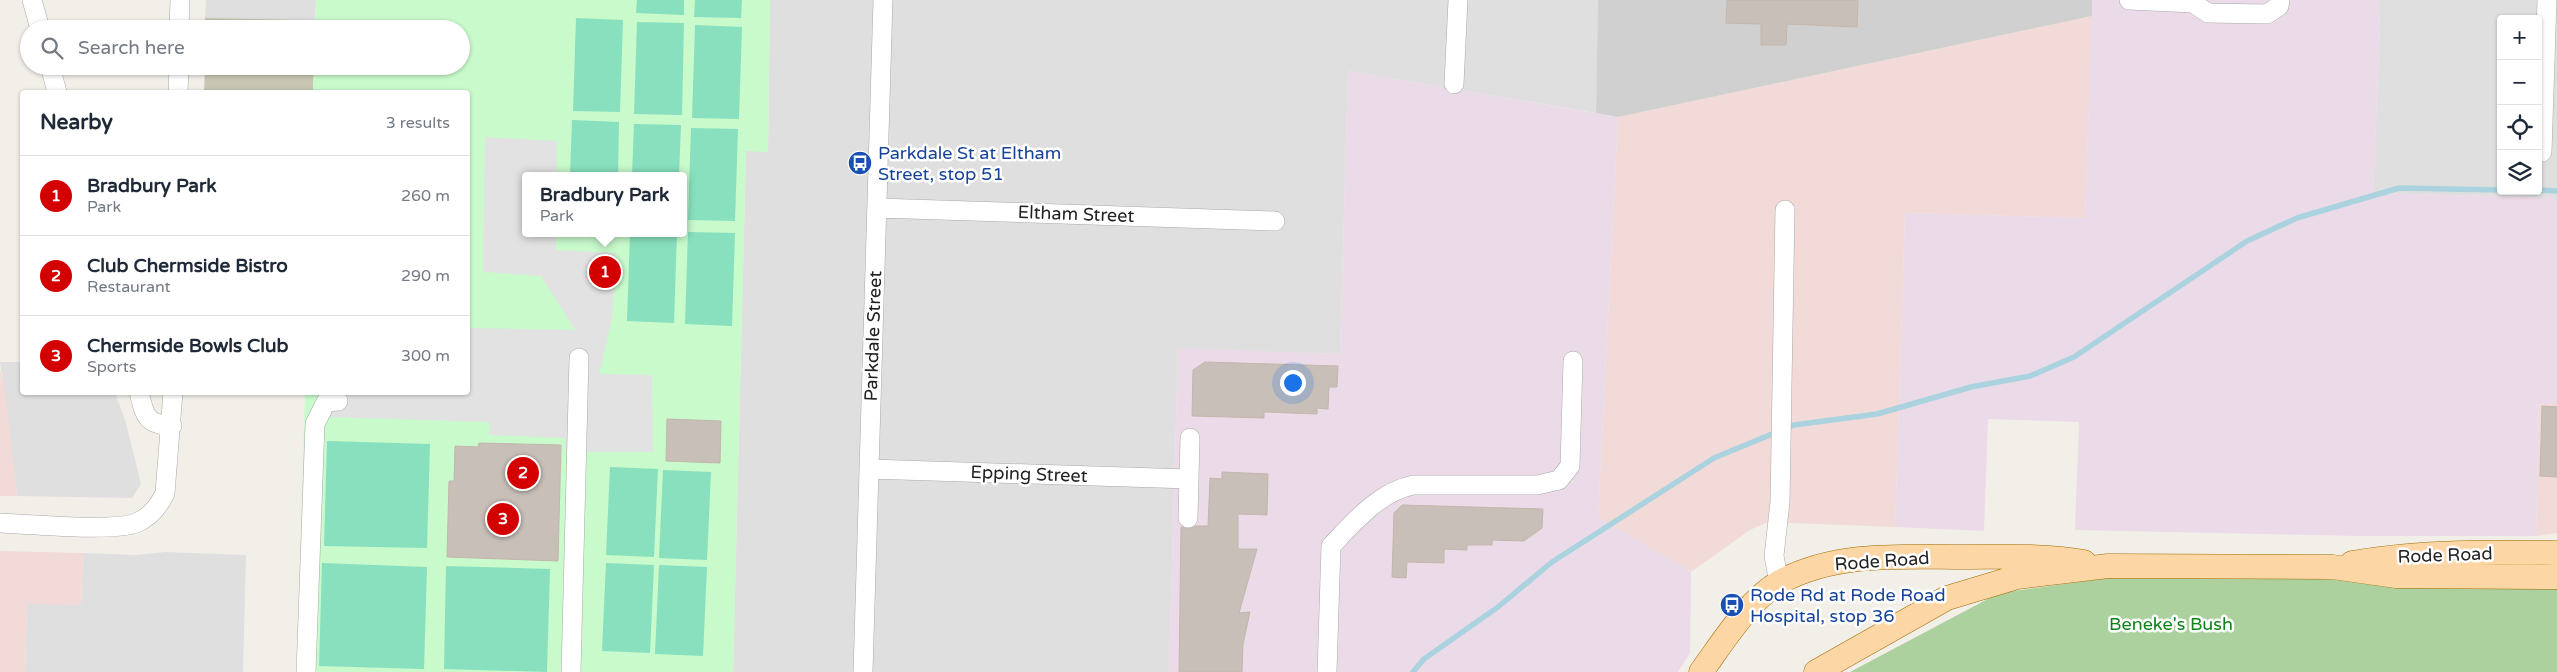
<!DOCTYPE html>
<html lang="en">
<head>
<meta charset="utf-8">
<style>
  :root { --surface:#fff; --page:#f6f6f7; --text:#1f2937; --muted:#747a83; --line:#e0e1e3; --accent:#d40000 }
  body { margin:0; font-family:"Varela Round",sans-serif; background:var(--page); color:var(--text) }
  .controls { position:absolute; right:15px; top:15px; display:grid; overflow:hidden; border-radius:5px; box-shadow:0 1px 4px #0004 }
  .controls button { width:45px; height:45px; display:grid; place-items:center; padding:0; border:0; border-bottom:1px solid var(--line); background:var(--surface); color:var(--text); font:25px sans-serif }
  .you { position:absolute; left:1292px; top:382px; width:18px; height:18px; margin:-12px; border:4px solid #fff; border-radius:50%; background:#1a73e8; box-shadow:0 0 0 8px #1a73e833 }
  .badge { display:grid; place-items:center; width:32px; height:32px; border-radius:50%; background:var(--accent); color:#fff; font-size:16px; font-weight:700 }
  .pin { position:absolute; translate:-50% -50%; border:2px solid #fff; box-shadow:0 1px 5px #0006 }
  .popup { position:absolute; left:522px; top:172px; width:165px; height:65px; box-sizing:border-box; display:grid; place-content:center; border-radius:5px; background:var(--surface); filter:drop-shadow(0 1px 4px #0005); font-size:16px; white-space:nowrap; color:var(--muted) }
  .popup b { font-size:19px; color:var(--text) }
  .popup::after { content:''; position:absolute; left:50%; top:100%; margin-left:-10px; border:10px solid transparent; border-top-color:var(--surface) }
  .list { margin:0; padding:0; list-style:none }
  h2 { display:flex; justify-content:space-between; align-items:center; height:65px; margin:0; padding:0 20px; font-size:21px }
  h2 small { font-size:16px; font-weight:400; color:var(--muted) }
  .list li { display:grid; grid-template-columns:32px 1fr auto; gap:15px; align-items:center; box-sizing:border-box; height:80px; padding:0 20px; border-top:1px solid var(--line) }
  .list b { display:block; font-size:19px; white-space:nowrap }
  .list p { margin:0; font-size:16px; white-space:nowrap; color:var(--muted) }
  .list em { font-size:16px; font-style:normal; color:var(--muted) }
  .icon { flex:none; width:28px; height:28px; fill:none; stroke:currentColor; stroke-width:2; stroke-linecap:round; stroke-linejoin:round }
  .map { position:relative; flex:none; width:2557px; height:672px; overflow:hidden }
  .search { position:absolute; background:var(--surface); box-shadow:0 1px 4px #0004; left:20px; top:20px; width:450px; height:55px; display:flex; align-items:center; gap:12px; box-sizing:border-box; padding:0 18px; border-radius:28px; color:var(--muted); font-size:19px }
  .panel { position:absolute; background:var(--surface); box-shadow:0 1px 4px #0004; left:20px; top:90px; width:450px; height:305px; border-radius:5px }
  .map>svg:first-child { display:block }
  .residential { fill:#e0dfdf; fill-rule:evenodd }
  .commercial { fill:#f2dad9 }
  .industrial { fill:#ebdbe8 }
  .religious { fill:#d0d0d0 }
  .construction { fill:#c7c7b4 }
  .forest { fill:#add19e }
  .park { fill:#c8facc; fill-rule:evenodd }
  .pitch { fill:#88e0be }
  .parking { fill:#e2e2e2 }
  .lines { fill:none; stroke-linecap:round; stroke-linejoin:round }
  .stream { stroke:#aad3df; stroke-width:5.5 }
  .building { fill:#c7bfb8; stroke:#c4b6ab }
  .minor-casing { stroke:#a9a9a9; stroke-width:20 }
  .major-casing { stroke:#a06b00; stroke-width:25 }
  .minor { stroke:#fff; stroke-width:19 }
  .major { stroke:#fcd6a4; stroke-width:24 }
  .labels { text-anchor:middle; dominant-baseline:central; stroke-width:5; stroke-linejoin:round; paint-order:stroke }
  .transit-label { font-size:18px; fill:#164399; stroke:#fff; text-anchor:start }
  .street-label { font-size:18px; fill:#222; stroke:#fff }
  .park-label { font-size:18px; fill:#0c8416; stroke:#fff }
</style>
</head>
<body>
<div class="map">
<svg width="2557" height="672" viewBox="0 0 2557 672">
  <rect width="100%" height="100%" fill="#f2efe9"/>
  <path class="residential" d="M206 0H316L315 20 205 18Z
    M770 0H1598L1596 113 1348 71 1340 354 1178 349 1169 672H733L746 151H768Z
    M2378 0H2557V198L2373 193 2380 25ZM2501 19H2538V191H2501Z
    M0 362H22V392L115 393 126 423 141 484 132 498 17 496Z
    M165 552 246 555 243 672H25L27 603 81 605 83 553 137 555Z"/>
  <path class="commercial" d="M2092 16 2085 218 1905 213 1895 527 1768 522 1750 530 1691 572 1598 517 1618 117Z
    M0 371 5 389 17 496H0Z
    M2539 403 2557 404V533L2536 536Z
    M0 551 83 553 81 605 27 604 25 672H0Z"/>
  <path class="industrial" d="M2092 0H2378L2380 25 2373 193 2557 198V404H2539L2536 536H2360L2075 530 2079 422 1988 419 1984 531 1895 527 1905 213 2085 218Z
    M1348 71 1618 117 1598 517 1691 572 1690 653 1678 672H1169L1178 348 1340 354Z"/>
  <path class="religious" d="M1598 0H2092V16L1618 117 1596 113Z"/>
  <path class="construction" d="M205 18 315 20V29H205Z
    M205 66H314L313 92H204Z"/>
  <path class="forest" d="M2137 574 2557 586V672H1850L1999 593Z"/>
  <path class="park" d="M316 0H770L768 152 746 151 733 672H297L305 393 468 392V92H313L314 66H461V29H315ZM526 176H684V233H526Z"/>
  <path class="pitch" d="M637 0H684V15L636 13Z
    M695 0H742L741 18 694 17Z
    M576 18 623 20 620 112 573 111Z
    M637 22 684 23 682 115 634 114Z
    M695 25 742 27 739 119 692 118Z
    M572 120 619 122 618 176H570Z
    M634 124 681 125 679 176H632Z
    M691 128 738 129 735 221 688 220Z
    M688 232 735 233 732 326 685 324Z
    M630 233H677L674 323 627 321Z
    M327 441 430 444 427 548 324 546Z
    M610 467 658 469 654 557 606 555Z
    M663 470 711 472 707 560 659 558Z
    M322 563 427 567 424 669 319 666Z
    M606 563 654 565 650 653 602 651Z
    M659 565 707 567 703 656 655 654Z
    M446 566 550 569 547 672 444 669Z"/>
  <path class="parking" d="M485 137 557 141V176H526V233H556V250L616 253 612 319 599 374 652 375 653 452H565V438L489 435 490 422 326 417 327 393 468 392V328L575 330 541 276 483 272Z"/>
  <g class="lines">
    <path class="stream" d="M2538 190 2557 191
      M1413 672 1424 659 1498 607 1552 562 1714 458 1794 425 1877 414 1971 387 2030 376 2074 357 2247 241 2297 218 2399 188 2501 190"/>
  </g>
  <path class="building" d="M1727 0H1858L1857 27 1787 24 1786 45H1761V24L1726 23Z
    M1205 362 1338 366 1337 387H1329L1328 409 1317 408V414L1264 412V418L1192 416 1193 370Z
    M2542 406 2557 407V477L2540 476Z
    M667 419 721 421 720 463 666 461Z
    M479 443 561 445 558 561 447 557 449 481H454L455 446 478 447Z
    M1222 472 1268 474 1267 515 1238 514V549H1257L1239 613 1250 612 1243 644 1242 672H1179L1181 527 1188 529 1196 526H1208L1210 478 1222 479Z
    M1402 505 1543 509 1542 528 1524 541 1492 540V545H1467V550L1444 549V563L1407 562 1406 578 1392 577 1394 513Z"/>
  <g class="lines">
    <g class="minor-casing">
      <path id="minor" d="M32 0 40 29
        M2129 0 2193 3 2208 13 2267 14 2279 6 2280 0
        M179 29 180 0
        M50 66 57 92
        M1454 84 1458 0
        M178 92 179 66
        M2542 152 2547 0
        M877 208 1275 221
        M139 392C145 416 145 424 172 426
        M869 469 1189 479
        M1188 518 1190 438
        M0 523C30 524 112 532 136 523 151 517 159 506 165 493L173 392
        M1779 583 1774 556 1780 502 1785 210
        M306 672 315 424 326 402 338 401
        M571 672 579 358
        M863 672 883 0
        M1327 672 1331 546C1354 522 1379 492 1413 485H1537L1559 480 1570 466 1573 361"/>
    </g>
    <g class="major-casing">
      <path id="major" d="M2352 563C2420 551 2488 552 2557 553
        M1701 672C1721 645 1748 600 1780 582 1837 551 1903 557 1966 557 2006 557 2045 555 2084 562
        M1816 672 1947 598 2017 577 2108 566 2333 567 2396 576 2557 577"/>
    </g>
    <use href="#minor" class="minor"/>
    <use href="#major" class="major"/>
  </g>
  <defs>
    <g id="bus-disc" transform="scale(1.25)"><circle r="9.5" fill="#1a4fb4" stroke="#fff"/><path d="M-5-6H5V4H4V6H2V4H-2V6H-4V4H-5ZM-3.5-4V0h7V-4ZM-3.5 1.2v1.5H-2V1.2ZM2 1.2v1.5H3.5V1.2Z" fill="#fff"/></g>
  </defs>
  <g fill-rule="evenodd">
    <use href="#bus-disc" x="860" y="163"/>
    <use href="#bus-disc" x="1732" y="605"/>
  </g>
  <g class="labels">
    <g class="transit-label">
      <text x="878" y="153">Parkdale St at Eltham<tspan x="878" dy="21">Street, stop 51</tspan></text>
      <text x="1750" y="595">Rode Rd at Rode Road<tspan x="1750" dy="21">Hospital, stop 36</tspan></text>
    </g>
    <g class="street-label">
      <text transform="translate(1076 214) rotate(2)">Eltham Street</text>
      <text transform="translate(873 336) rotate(-88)">Parkdale Street</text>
      <text transform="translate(1029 474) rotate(2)">Epping Street</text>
      <text transform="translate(2445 555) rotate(-2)">Rode Road</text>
      <text transform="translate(1882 561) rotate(-4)">Rode Road</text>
    </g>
    <g class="park-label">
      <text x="2171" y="624">Beneke's Bush</text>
    </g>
  </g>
</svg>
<div class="controls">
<button>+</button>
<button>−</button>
<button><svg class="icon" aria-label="locate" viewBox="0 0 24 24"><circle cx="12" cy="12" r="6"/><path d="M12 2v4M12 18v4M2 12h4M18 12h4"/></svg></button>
<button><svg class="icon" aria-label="layers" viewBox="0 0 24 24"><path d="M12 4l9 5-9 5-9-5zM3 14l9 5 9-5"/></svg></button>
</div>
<div class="you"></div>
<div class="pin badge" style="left:605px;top:272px">1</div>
<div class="popup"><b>Bradbury Park</b>Park</div>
<div class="pin badge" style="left:523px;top:473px">2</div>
<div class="pin badge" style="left:503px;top:519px">3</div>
<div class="search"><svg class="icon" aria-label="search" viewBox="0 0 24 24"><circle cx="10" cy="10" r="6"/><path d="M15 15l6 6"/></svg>Search here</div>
<section class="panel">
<h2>Nearby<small>3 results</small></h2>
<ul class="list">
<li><span class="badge">1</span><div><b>Bradbury Park</b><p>Park</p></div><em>260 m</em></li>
<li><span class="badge">2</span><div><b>Club Chermside Bistro</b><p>Restaurant</p></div><em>290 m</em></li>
<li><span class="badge">3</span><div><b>Chermside Bowls Club</b><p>Sports</p></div><em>300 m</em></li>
</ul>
</section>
</div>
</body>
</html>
